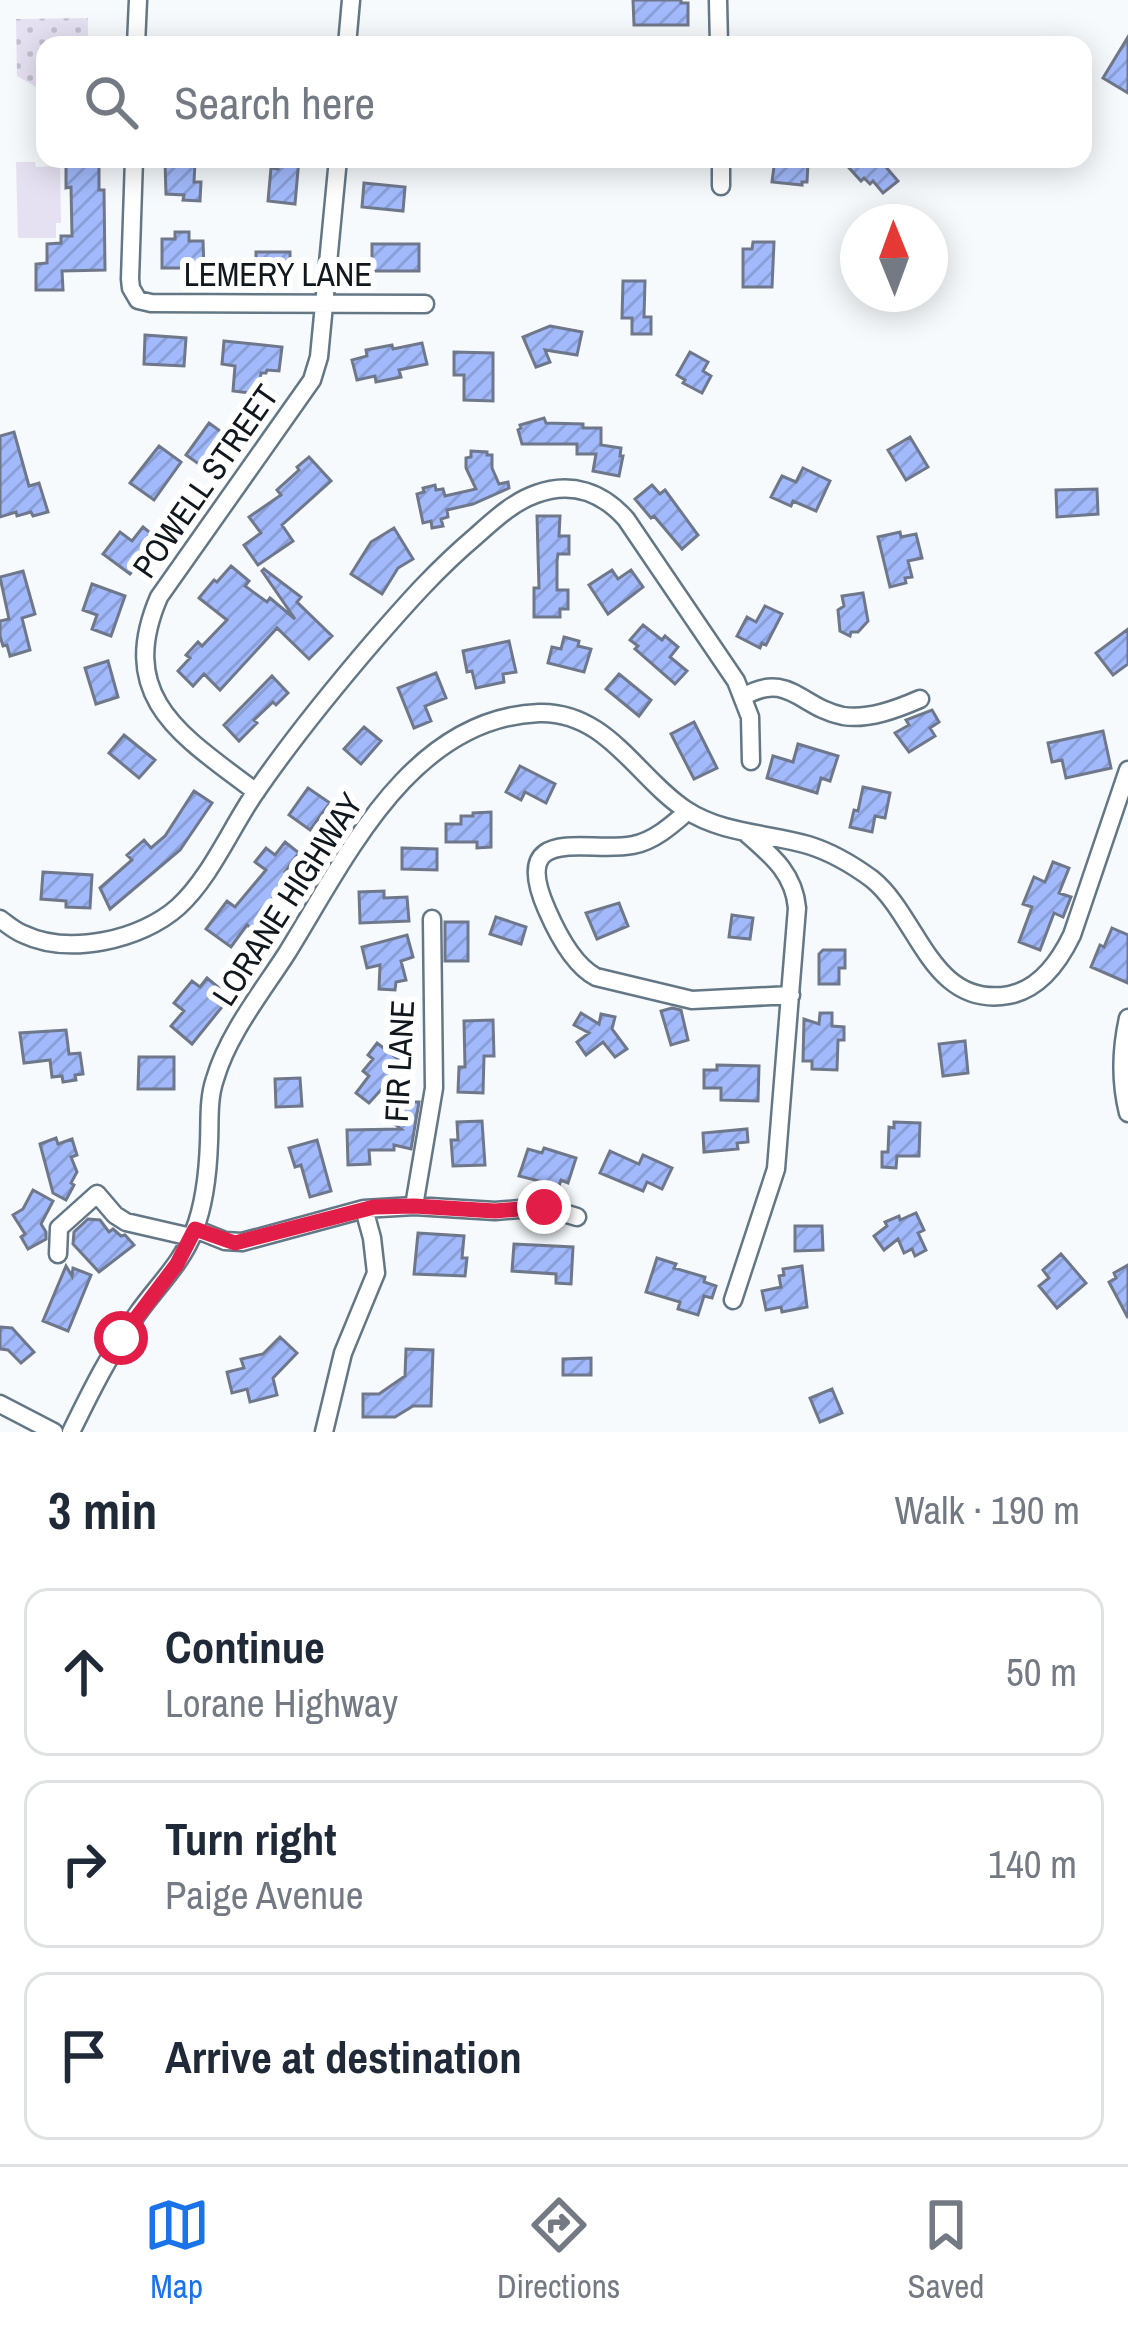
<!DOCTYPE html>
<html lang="en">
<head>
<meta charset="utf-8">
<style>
  :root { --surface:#fff; --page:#f6f6f7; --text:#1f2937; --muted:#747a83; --line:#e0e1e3; --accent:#1a73e8 }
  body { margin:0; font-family:"Archivo Narrow",sans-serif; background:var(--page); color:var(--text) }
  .compass { position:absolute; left:840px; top:204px; width:108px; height:108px; border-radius:50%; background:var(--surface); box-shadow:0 6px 30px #0003; rotate:359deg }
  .stop { position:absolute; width:36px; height:36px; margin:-27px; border:9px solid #e11d48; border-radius:50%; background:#fff }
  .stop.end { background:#e11d48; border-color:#fff; box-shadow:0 3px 12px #0008 }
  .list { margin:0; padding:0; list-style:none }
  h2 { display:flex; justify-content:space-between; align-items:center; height:156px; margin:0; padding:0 48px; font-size:51px }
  h2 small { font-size:39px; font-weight:400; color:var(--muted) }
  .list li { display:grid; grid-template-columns:78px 1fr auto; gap:36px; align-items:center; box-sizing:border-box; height:168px; margin:0 24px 24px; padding:0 24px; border:3px solid var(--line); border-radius:24px }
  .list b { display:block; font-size:45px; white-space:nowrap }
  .list p { margin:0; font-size:39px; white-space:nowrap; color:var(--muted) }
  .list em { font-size:39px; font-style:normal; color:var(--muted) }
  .icon { flex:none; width:66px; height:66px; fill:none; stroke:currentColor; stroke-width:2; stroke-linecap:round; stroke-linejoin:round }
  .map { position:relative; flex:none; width:1128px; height:1432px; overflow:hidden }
  .search { position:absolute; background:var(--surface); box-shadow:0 6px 30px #0003; left:36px; right:36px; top:36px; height:132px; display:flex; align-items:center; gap:30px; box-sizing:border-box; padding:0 42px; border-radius:24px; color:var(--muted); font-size:45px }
  .sheet { height:732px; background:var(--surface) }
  nav { display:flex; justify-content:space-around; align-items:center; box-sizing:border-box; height:168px; border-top:3px solid var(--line); background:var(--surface); font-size:33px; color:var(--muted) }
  nav a { display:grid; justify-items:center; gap:6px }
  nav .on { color:var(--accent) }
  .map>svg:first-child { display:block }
  .green { fill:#e5e1f2 }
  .park { fill:url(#park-dots) }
  .building { fill:url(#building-hatch); stroke:#6f778a; stroke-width:3 }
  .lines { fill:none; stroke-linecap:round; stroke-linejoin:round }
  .minor-casing { stroke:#647785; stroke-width:21 }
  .minor { stroke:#fff; stroke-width:16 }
  .route { stroke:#e11d48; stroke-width:15 }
  .labels { text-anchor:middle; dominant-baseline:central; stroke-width:12; stroke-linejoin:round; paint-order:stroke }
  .street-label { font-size:33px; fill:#11181d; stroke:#fff }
</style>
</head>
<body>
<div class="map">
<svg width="1128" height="1432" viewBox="0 0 1128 1432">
  <defs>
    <pattern id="park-dots" width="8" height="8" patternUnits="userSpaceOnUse" patternTransform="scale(3)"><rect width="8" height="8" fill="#e5e1f2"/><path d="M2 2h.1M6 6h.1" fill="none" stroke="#c3c0cf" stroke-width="1.8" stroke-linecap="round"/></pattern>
    <pattern id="building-hatch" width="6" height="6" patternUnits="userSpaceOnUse" patternTransform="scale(3)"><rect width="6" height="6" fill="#a2bafc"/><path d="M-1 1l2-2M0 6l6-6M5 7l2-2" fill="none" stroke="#8a9fd8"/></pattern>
  </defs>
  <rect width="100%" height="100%" fill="#f6fafd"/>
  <path class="green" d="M16 162H35L36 167 60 166 61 223H56V238H18Z"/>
  <path class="park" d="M88 18V45H45V92L17 76 16 19Z"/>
  <path class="building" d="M633 0H681V3H688V25H634Z
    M1128 37V93L1103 78Z
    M279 159H299L295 204 268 201 271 168 278 169Z
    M775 159H804V163H808L807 182H802V185L772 182Z
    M841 159H879L898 181 883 193 873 181 870 184 864 178 861 181Z
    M165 161 195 162 194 182H201L200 201 183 200 184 195 166 194Z
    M66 163H99V190H104L105 270 62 271 63 290H36V264L47 263V244L61 243V236H72L71 187 66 188Z
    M364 183 405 187 403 211 362 207Z
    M175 232H189V241H203L204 268H162V239H175Z
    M753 242H774L772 287H743V249H752Z
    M372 244H419V271H372Z
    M256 252H290V272H256Z
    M623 281H645L644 317H651V334H632V318H622Z
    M550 326 582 332 577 355 545 350 550 362 536 367 523 337Z
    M145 335 186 338 184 366 144 364Z
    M224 341 282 347 279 371 267 370 266 373H261L258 394 233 391 235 366 222 364Z
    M422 343 427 364 399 370 401 377 376 382 375 376 357 380 352 360 367 356 366 350 392 345 393 349Z
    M454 352 493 353V401L464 400V375H454Z
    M690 352 708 362 703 371 711 376 702 393 683 383 685 380 677 375Z
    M544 418 546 423 583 424V428H601V445L621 448 620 456H623L619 476 593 471 596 454H577V444H522L518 430 521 428 520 425Z
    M209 423 227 436 203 467 186 455Z
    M14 432 29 486 39 483 48 512 33 516 31 512 17 516 16 512 0 517V436Z
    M910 437 928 467 906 480 888 450Z
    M159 446 181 462 154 500 130 483Z
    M471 451 487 452V455H492V468L499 484 508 482 509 488 473 504 447 510 448 517 441 519 443 526 432 528 431 521 423 523 417 494 424 492 423 488 435 485 436 490 443 489 445 496 476 489 466 468V458L471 457Z
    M309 457 331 481 282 525 293 541 258 565 244 545 261 533 249 517 281 495 277 490 299 470 297 467Z
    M803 468 830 481 816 511 793 501 791 506 771 497 782 476 796 482Z
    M652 485 660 494 665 490 698 535 682 549 654 516 651 518 635 499Z
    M1097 489 1098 514 1057 517 1056 490Z
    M537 516H560L559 536H569V554H558L557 561V590H568V609H560V617H534V588H539Z
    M143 527 159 540 130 574 103 554 120 532 132 541Z
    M394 528 413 559 398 568 382 594 351 574 371 542Z
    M900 532 901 537 916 534 922 558 908 561 912 577 905 578 906 583 890 587 878 537Z
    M231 566 249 581 245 586 267 602 270 598 295 619 262 571 264 569 301 597 297 602 332 636 309 659 277 628 220 690 204 674 193 686 178 671 190 658 186 655 198 642 202 646 227 620 199 598 214 580 217 582Z
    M612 570 618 579 631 570 643 587 608 614 589 585Z
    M23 571 35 614 22 618 30 650 10 656 7 645 3 646 0 636V621L9 619 0 577Z
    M92 584 125 596 111 636 92 629 97 615 83 610Z
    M863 593 868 621 858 632H851L850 636 840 631 838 610 844 606 842 596Z
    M765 606 782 614 766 645 762 643 760 648 737 636 747 617 756 622Z
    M643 625 662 640 665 636 678 647 670 657 687 671 675 684 635 649 638 646 630 640Z
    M1128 629V664L1113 675 1096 653Z
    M564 637 579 641 578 646 591 649 584 672 548 663 552 647 561 649Z
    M509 641 516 672 503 674 504 682 476 688 472 671 467 672 463 651Z
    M108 661 118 697 96 704 85 668Z
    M436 673 446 698 425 706 431 721 414 728 398 688Z
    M619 674 651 700 639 716 606 689Z
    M272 676 288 693 276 705 273 702 254 720 257 723 239 741 224 725Z
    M932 710 939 722 930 728 935 736 909 752 895 733 909 725 906 720Z
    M694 722 717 768 694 779 671 734Z
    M364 727 381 741 361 764 344 749Z
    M1103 731 1111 768 1066 778 1062 760 1052 762 1048 743Z
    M124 735 155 760 139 778 109 753Z
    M798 744 838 756 830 781 821 778 817 793 767 778 773 756 793 762Z
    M520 766 555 784 546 803 525 792 521 800 506 792Z
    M863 787 890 793 885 818 875 816 872 832 850 827 854 810 858 811Z
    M308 788 330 803 310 830 289 815Z
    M194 791 212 803 180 850 110 909 100 888 132 860 127 855 144 840 151 848 165 836Z
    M491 812V847L477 848V842H446V824H461V816H473V813Z
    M285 842 299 853 285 872 293 878 268 911 272 913 257 933 247 925 231 947 206 929 227 901 235 907 266 870 255 862 266 848 275 855Z
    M402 848 437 849V870L402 869Z
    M1053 862 1069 868 1059 893 1071 897 1063 917 1054 913 1040 950 1019 942 1032 907 1023 904 1034 877 1045 882Z
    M43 872 92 875 90 908 66 907V901L41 899Z
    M384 891V898L407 897 409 921 360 923 359 892Z
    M619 903 628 926 597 939 586 913Z
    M732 915 753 918 750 939 729 937Z
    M496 917 526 927 521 944 490 934Z
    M445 922H468V961H445Z
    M1112 928 1128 935V983L1091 967 1100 945 1104 947Z
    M407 935 413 957 401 961 406 980 396 982 395 990 379 989 380 965 367 968 362 947Z
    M823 950H845V968H839V984H819V954Z
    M207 978 230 997 192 1044 171 1026 184 1011 174 1003 192 981 200 987Z
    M672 1008 681 1010 688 1040 671 1045 661 1011Z
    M581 1013 599 1024 601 1014 615 1017 612 1029 627 1049 615 1057 603 1042 586 1055 577 1042 589 1033 574 1025Z
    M820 1013H832V1026L844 1027V1040H838L837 1070 812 1069V1061H803L804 1019 819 1024Z
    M493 1020 494 1056H484L483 1093 458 1092 459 1067H465L464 1021Z
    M66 1030 69 1054 80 1053 83 1074 75 1075 76 1080 63 1082 62 1076 52 1077 50 1060 24 1063 20 1033Z
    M965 1041 968 1073 943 1076 939 1044Z
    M377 1043 398 1059 394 1064 400 1069 369 1103 356 1093 369 1076 363 1071 373 1059 368 1055Z
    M139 1057H174V1089H138Z
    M717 1065 759 1066 758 1101 721 1100V1088H704V1070H717Z
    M300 1078 302 1106 276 1107 275 1079Z
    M385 1102H419L411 1149 394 1145V1150H369L370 1164 348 1165 347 1130 401 1129 386 1117Z
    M482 1121 485 1165 453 1166 451 1140H458L457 1122Z
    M894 1122 920 1123 919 1156H897L896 1168 882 1167V1152H888L889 1127 894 1128Z
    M747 1129 748 1142 737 1143 738 1149 704 1152 703 1133Z
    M56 1138 58 1144 72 1139 77 1155 71 1157 77 1172 71 1183 74 1185 66 1200 53 1193 40 1144Z
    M317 1140 331 1191 310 1197 301 1165 295 1167 289 1148Z
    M544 1148 576 1158 568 1183 561 1180 559 1186 519 1176 528 1149 542 1153Z
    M610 1151 639 1164 643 1155 672 1168 662 1189 647 1182 643 1191 600 1173Z
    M33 1190 53 1201 41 1224 46 1232V1239L28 1249 21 1237 25 1234 13 1215 23 1209Z
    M916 1213 924 1230 918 1233 926 1250 915 1256 912 1249 904 1253 898 1239 884 1250 874 1236 887 1226 885 1222 899 1216 900 1220Z
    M88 1219 100 1220 109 1232 113 1229 121 1236 125 1235 134 1245 99 1272 73 1244 74 1232Z
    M795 1226H822L823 1250 795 1251Z
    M418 1233 464 1236 462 1258H467L465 1276 414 1274Z
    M514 1244 573 1247 571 1284 556 1283V1274L512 1271Z
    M1061 1254 1086 1283 1057 1308 1039 1286 1049 1278 1043 1270Z
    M657 1258 676 1264 674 1268 705 1277 704 1282 716 1286 712 1298 704 1296 698 1315 678 1309 680 1302 646 1292Z
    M1128 1265V1318L1109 1282 1116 1278 1114 1273Z
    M66 1266 72 1276 73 1268 91 1275 68 1331 43 1321Z
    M802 1266 807 1307 782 1312 781 1307 766 1310 762 1291 781 1287 779 1276 784 1275 783 1269Z
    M0 1327 12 1328 34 1352 21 1363 8 1350 0 1349Z
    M280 1337 297 1353 273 1378 277 1395 250 1402 247 1389 232 1393 227 1372 244 1368 241 1359 263 1354Z
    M406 1349 433 1350 431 1406H413L395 1417H363V1394H379L405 1376Z
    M591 1358V1375H563V1359Z
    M832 1389 842 1413 820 1422 810 1398Z"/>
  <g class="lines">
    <g class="minor-casing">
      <path id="minor" d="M718 0 719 45
        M136 45 138 0
        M347 45 351 0
        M134 159 130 279 131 288 138 300 151 303 425 304
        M721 159V186
        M743 697C788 670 801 708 843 716 868 720 897 709 920 699
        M256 792C184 737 115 699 159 597L312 380 319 357 338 159
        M688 811C672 825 654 841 633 845 588 854 508 822 547 910 557 933 573 965 596 977L692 1000 791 995
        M0 919C7 924 15 931 23 934 69 956 141 940 178 907 210 878 231 828 255 793 292 739 332 690 374 641 408 602 436 570 476 536 494 520 513 502 536 494 571 481 602 492 626 519L736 681 750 717 751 761
        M1128 1018C1121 1050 1120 1081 1128 1113
        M414 1206 434 1088 432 919
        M195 1229 225 1241 242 1242 364 1209 414 1206 495 1211 544 1207 577 1217
        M58 1254 59 1228 97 1194 115 1215 126 1222 191 1237
        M733 1300 776 1169 797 908C794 873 771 855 746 833
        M0 1404 54 1432
        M71 1432C91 1391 111 1351 138 1313 157 1286 182 1263 194 1231 205 1203 208 1172 209 1142 210 1121 208 1099 215 1079 228 1034 262 992 287 953 346 858 410 718 539 713 607 711 637 778 686 810 723 834 767 833 808 845 831 852 853 865 872 879 919 917 931 1009 1009 995 1040 989 1059 962 1072 935L1128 770
        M324 1432 343 1353 376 1273 372 1238 364 1209"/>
    </g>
    <use href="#minor" class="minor"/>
  </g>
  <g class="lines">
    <path class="route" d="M121 1338 177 1264 195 1229 235 1243 374 1207 414 1206 495 1211 544 1207"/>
  </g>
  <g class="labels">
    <g class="street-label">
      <text x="278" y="274">LEMERY LANE</text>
      <text transform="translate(205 481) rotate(-55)">POWELL STREET</text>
      <text transform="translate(287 899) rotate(-57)">LORANE HIGHWAY</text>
      <text transform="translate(399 1061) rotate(-87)">FIR LANE</text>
    </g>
  </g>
</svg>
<svg class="compass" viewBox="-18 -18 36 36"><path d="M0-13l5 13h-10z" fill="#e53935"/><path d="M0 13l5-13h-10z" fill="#747a83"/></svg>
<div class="stop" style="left:121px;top:1338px"></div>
<div class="stop end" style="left:544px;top:1207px"></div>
<div class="search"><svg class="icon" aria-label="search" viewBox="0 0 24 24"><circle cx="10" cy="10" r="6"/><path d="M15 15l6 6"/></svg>Search here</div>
</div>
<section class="sheet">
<h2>3 min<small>Walk · 190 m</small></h2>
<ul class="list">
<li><svg class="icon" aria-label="ahead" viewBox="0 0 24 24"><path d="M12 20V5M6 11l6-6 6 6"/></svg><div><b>Continue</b><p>Lorane Highway</p></div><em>50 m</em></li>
<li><svg class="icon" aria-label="right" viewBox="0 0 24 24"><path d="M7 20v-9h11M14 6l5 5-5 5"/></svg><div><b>Turn right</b><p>Paige Avenue</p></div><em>140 m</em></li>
<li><svg class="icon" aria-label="arrive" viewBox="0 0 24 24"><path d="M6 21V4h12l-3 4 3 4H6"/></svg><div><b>Arrive at destination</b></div></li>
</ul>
</section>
<nav>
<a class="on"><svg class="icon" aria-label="map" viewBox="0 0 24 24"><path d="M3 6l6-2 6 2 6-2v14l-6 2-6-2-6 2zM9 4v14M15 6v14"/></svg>Map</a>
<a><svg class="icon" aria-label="directions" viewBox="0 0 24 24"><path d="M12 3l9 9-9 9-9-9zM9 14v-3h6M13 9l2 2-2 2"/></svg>Directions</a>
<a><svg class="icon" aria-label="saved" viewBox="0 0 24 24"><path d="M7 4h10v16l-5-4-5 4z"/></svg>Saved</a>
</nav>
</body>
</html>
